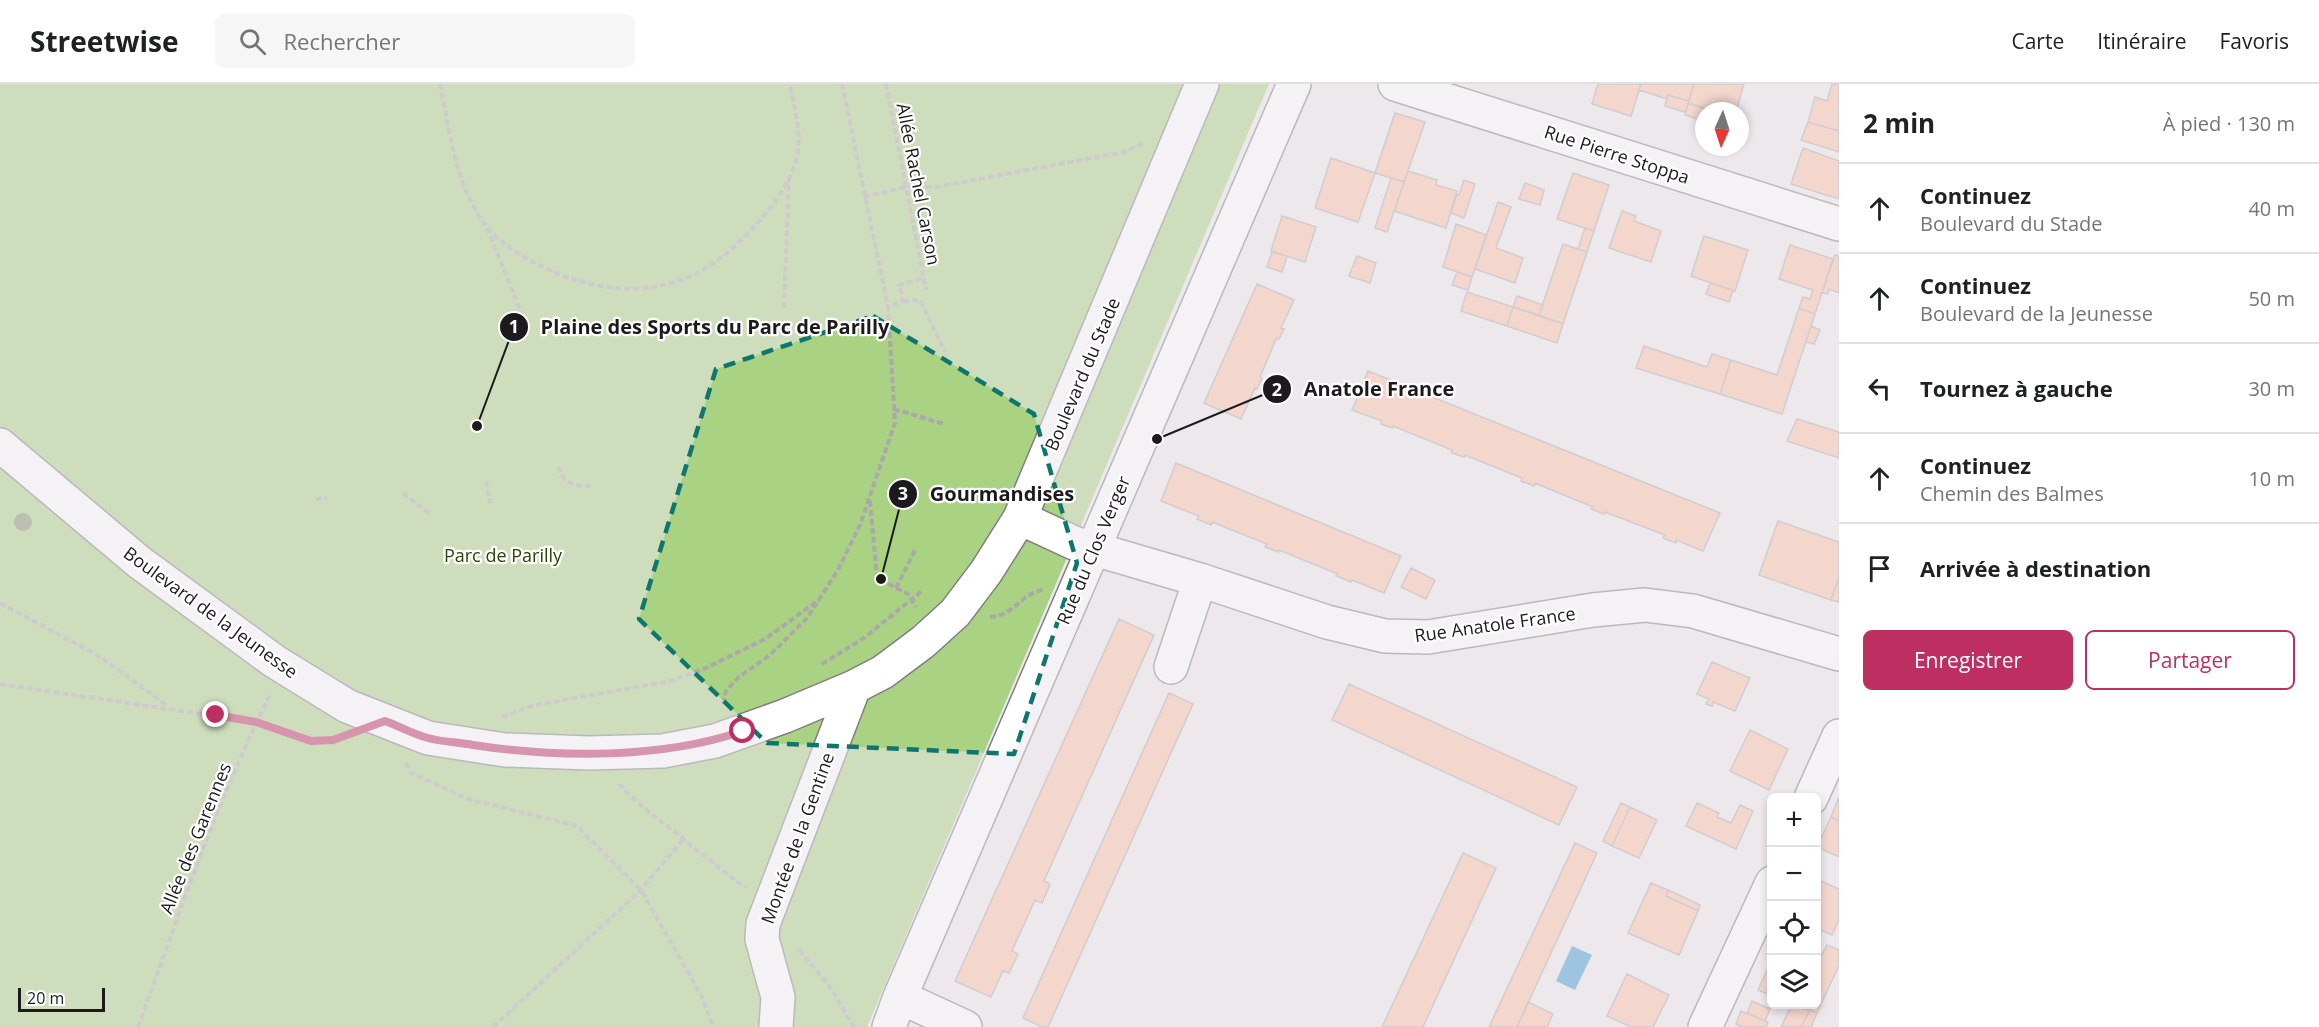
<!DOCTYPE html>
<html lang="fr">
<head>
<meta charset="utf-8">
<style>
  :root { --surface:#fff; --page:#f6f6f6; --text:#202124; --muted:#757577; --line:#e0e0e0; --accent:#bd2f61 }
  body { margin:0; font-family:"Open Sans",sans-serif; background:var(--page); color:var(--text) }
  .controls { position:absolute; right:18px; bottom:18px; display:grid; overflow:hidden; border-radius:9px; box-shadow:0 3px 9px #0003 }
  .controls button { width:54px; height:54px; display:grid; place-items:center; padding:0; border:0; border-bottom:2px solid var(--line); background:var(--surface); color:var(--text); font:30px sans-serif }
  .compass { position:absolute; left:1695px; top:18px; width:54px; height:54px; border-radius:50%; background:var(--surface); box-shadow:0 3px 9px #0003; rotate:183deg }
  .scale { position:absolute; left:18px; bottom:15px; width:87px; box-sizing:border-box; padding-left:6px; border:3px solid #1c1a1c; border-top:0; font-size:16px; line-height:21px; white-space:nowrap; color:#1c1a1c; -webkit-text-stroke:4px #fff; paint-order:stroke }
  .stop { position:absolute; width:18px; height:18px; margin:-14px; border:4px solid #bd2f61; border-radius:50%; background:#fff }
  .stop.end { background:#bd2f61; border-color:#fff; box-shadow:0 2px 6px #0008 }
  .list { margin:0; padding:0; list-style:none }
  h2 { display:flex; justify-content:space-between; align-items:center; height:78px; margin:0; padding:0 24px; font-size:26px }
  h2 small { font-size:20px; font-weight:400; color:var(--muted) }
  .list li { display:grid; grid-template-columns:39px 1fr auto; gap:18px; align-items:center; box-sizing:border-box; height:90px; padding:0 24px; border-top:2px solid var(--line) }
  .list b { display:block; font-size:22px; white-space:nowrap }
  .list p { margin:0; font-size:20px; white-space:nowrap; color:var(--muted) }
  .list em { font-size:20px; font-style:normal; color:var(--muted) }
  .actions { display:flex; gap:12px; padding:18px 24px }
  .actions a { flex:1; padding:14px 0; border:2px solid var(--accent); border-radius:9px; text-align:center; font-size:21px; color:var(--accent) }
  .actions .main { background:var(--accent); color:#fff }
  .icon { flex:none; width:33px; height:33px; fill:none; stroke:currentColor; stroke-width:2; stroke-linecap:round; stroke-linejoin:round }
  .map { position:relative; flex:none; width:1839px; height:943px; overflow:hidden }
  header { display:flex; align-items:center; gap:36px; box-sizing:border-box; height:84px; padding:0 30px; background:var(--surface); border-bottom:2px solid var(--line) }
  header strong { font-size:28px }
  nav { display:flex; gap:33px; margin-inline-start:auto; font-size:21px }
  .search { width:420px; height:54px; background:var(--page); display:flex; align-items:center; gap:15px; box-sizing:border-box; padding:0 21px; border-radius:9px; color:var(--muted); font-size:22px }
  main { display:flex }
  aside { flex:1; background:var(--surface) }
  .map>svg:first-child { display:block }
  .green { fill:#a9d283 }
  .water { fill:#3d9bd6 }
  .building { fill:#fbc3a7; stroke:#b1aba9; stroke-width:1.5 }
  .lines { fill:none; stroke-linecap:round; stroke-linejoin:round }
  .minor-casing { stroke:#817d81; stroke-width:36 }
  .path { stroke:#aba7ab; stroke-width:4; stroke-dasharray:6 3; stroke-linecap:butt }
  .minor { stroke:#fff; stroke-width:33 }
  .tree { fill:#818e6c }
  .route { stroke:#bd2f61; stroke-width:8 }
  .marked { fill:none; stroke:#0f766e; stroke-width:4.5; stroke-dasharray:12 8; stroke-linejoin:round }
  .labels { text-anchor:middle; dominant-baseline:central; stroke-width:4.5; stroke-linejoin:round; paint-order:stroke }
  .street-label { font-size:18px; fill:#1c1a1c; stroke:#fff }
  .park-label { font-size:18px; fill:#294404; stroke:#fff }
  .leader { fill:none; stroke:#1c1a1c; stroke-width:2 }
  .callout-dot { fill:#1c1a1c; stroke:#fff; stroke-width:2 }
  .mark-label { font-size:18px; text-anchor:middle; font-weight:bold; fill:#fff }
  .callout-label { font-size:20px; text-anchor:middle; font-weight:bold; fill:#1c1a1c; stroke:#fff; stroke-width:4.5; stroke-linejoin:round; paint-order:stroke }
</style>
</head>
<body>
<header>
<strong>Streetwise</strong>
<div class="search"><svg class="icon" aria-label="search" viewBox="0 0 24 24"><circle cx="10" cy="10" r="6"/><path d="M15 15l6 6"/></svg>Rechercher</div>
<nav><a>Carte</a><a>Itinéraire</a><a>Favoris</a></nav>
</header>
<main>
<div class="map">
<svg width="1839" height="943" viewBox="0 0 1839 943">
  <rect width="100%" height="100%" fill="#ede8ec"/>
  <path class="green" d="M0 0H1269L867 943H0Z"/>
  <path class="water" d="M1572 862 1592 871 1575 906 1556 897Z"/>
  <path class="building" d="M1598 0H1641L1631 32 1592 20Z
    M1641 0H1694L1689 17 1668 11 1667 15 1639 6Z
    M1694 0H1744L1736 27H1711L1688 19Z
    M1832 0H1839V47L1808 38 1815 13 1827 17Z
    M1668 11 1689 17 1685 28 1665 22Z
    M1688 19 1711 26 1704 27V37L1685 31Z
    M1395 29 1425 38 1404 98 1375 89Z
    M1808 38 1839 47V68L1801 56Z
    M1803 64 1839 77V115L1791 100Z
    M1331 74 1375 89 1358 138 1315 124Z
    M1408 87 1437 96 1436 101 1457 107 1446 144 1394 127Z
    M1573 89 1609 101 1594 147 1557 135Z
    M1391 94 1404 98 1387 148 1375 144Z
    M1464 96 1475 100 1464 134 1451 129 1457 110 1459 111Z
    M1525 99 1544 106 1540 121 1519 115Z
    M1498 118 1511 123 1496 164 1523 174 1515 199 1475 185Z
    M1622 127 1636 132 1634 137 1661 147 1651 178 1609 164Z
    M1282 132 1316 143 1305 178 1271 167Z
    M1456 140 1486 151 1472 193 1443 183Z
    M1585 144 1594 147 1587 168 1578 165Z
    M1704 152 1748 166 1735 207 1691 192Z
    M1563 160 1587 168 1563 240 1539 231Z
    M1790 161 1833 175 1815 230 1799 224 1803 213 1810 215 1813 206 1779 195Z
    M1272 168 1287 172 1282 188 1267 183Z
    M1835 171 1839 172V209L1829 205 1828 210 1822 209Z
    M1357 172 1376 179 1370 199 1349 192Z
    M1457 188 1472 193 1468 206 1452 201Z
    M1710 199 1733 206 1729 218 1706 210Z
    M1257 200 1294 216 1281 244 1284 245 1279 255H1276L1260 293 1262 294 1257 305 1255 304 1241 335 1204 319Z
    M1467 208 1513 223 1507 242 1461 227Z
    M1517 212 1543 221 1539 231 1513 223Z
    M1513 223 1563 240 1557 259 1507 242Z
    M1799 224 1815 230 1782 330 1720 310 1731 276 1777 291Z
    M1811 242 1820 246 1814 260 1806 258Z
    M1644 262 1707 283 1712 270 1731 276 1720 310 1636 284Z
    M1368 287 1720 429 1703 467 1676 456V459L1663 454 1665 451 1605 428 1604 430 1591 425 1593 423 1535 399 1534 402 1521 397 1522 394 1465 371 1464 373 1452 369V366L1393 342 1392 344 1381 340 1382 337 1352 326Z
    M1797 335 1839 348V374L1787 357Z
    M1176 379 1401 472 1384 509 1352 496 1351 498 1336 492 1338 490 1279 466 1278 468 1265 463 1267 460 1212 438 1211 441 1197 435 1199 432 1161 417Z
    M1778 437 1839 458V493L1831 516 1759 491Z
    M1411 484 1435 496 1426 515 1401 503Z
    M1839 493V518L1831 516Z
    M1119 535 1154 551 1044 797 1050 800 1042 819 1035 816 1012 867 1018 870 1009 889 1003 887 991 913 955 897Z
    M1712 578 1750 594 1735 627 1713 618 1712 622 1706 620 1709 615 1697 610Z
    M1349 600 1577 703 1559 741 1332 636Z
    M1169 609 1193 620 1048 943H1042L1023 934Z
    M1750 646 1788 665 1769 706 1730 687Z
    M1839 713V737L1831 733Z
    M1621 719 1630 723 1612 762 1603 757Z
    M1697 719 1719 729 1717 733 1731 739 1740 721 1753 727 1736 765 1686 742Z
    M1630 723 1657 736 1639 774 1612 762Z
    M1831 733 1839 737V773L1817 763Z
    M1575 759 1597 769 1517 943H1489Z
    M1463 769 1496 784 1423 943H1382Z
    M1816 795 1839 805V836L1832 851 1816 844Z
    M1651 799 1668 806 1666 812 1698 827 1679 871 1628 849Z
    M1668 806 1700 821 1698 827 1666 812Z
    M1827 861 1839 866V881L1817 929 1799 921 1816 920V883Z
    M1768 884 1772 885V912L1758 906Z
    M1627 890 1669 911 1653 943H1631L1607 932Z
    M1752 917 1770 925 1765 937 1747 929Z
    M1528 918 1553 930 1547 943H1517Z
    M1792 920 1810 926 1801 943H1781Z
    M1810 926 1817 929 1811 943H1801Z
    M1741 927 1768 938 1766 943H1743L1736 940Z"/>
  <g class="lines">
    <g class="minor-casing">
      <path id="minor" d="M1395 0 1839 140
        M0 361 139 478 274 577 347 622 428 654 505 666 589 669 663 667 715 657 785 632 854 603 883 588 923 558 955 529 986 488 1020 434 1202 0
        M1020 434 1074 459 1200 496 1327 538 1385 552 1428 553 1593 526 1645 521 1693 527 1839 570
        M1171 583 1200 496
        M1811 714 1839 652
        M900 913 965 943
        M776 943 778 913 762 855 763 840 854 603
        M889 943 900 913 1294 0
        M1705 943 1772 799"/>
    </g>
    <path class="path" d="M440 0C450 49 455 101 486 142 495 154 509 163 521 171 567 199 625 215 678 197 712 186 738 161 761 135 777 117 794 92 798 68 801 48 794 20 790 0
      M842 0 888 223
      M886 0 926 206
      M864 113 906 103H936L1124 68 1144 59
      M487 144 528 246
      M903 217 920 216 945 268
      M784 224 789 95
      M894 325 944 340
      M558 383C565 400 572 402 590 402
      M486 397 490 419
      M403 409 430 430
      M316 415 327 414
      M870 417 877 494 908 510 916 523
      M896 504 915 466
      M0 519 99 572 168 622
      M990 533C1014 532 1021 509 1043 506
      M822 580 864 554 922 507
      M0 600 256 638 311 657 333 656 340 653
      M723 620 726 607 739 593 770 571 807 534 838 486 860 441 895 339 888 223 903 217 899 201 924 194
      M502 633 535 621 671 597 706 584 765 555 820 515
      M406 679 411 689 468 715 577 742 641 806 702 913 713 943
      M619 700 638 719 745 804
      M799 866 830 903 854 943
      M138 943C179 831 217 716 271 609
      M493 943 641 806 683 755"/>
    <use href="#minor" class="minor"/>
  </g>
  <circle class="tree" cx="23" cy="438" r="9"/>
  <g class="lines">
    <path class="route" d="M216 631 256 638 311 657 333 656 385 637C399 642 413 650 428 654 442 658 458 658 473 661 558 674 661 675 743 647"/>
  </g>
  <path d="M0 0H1839V943H0ZM873 232 1034 330 1077 479 1014 670 767 659 639 535 716 285Z" fill="#ede8ec" fill-opacity=".55" fill-rule="evenodd"/>
  <path class="marked" d="M873 232 1034 330 1077 479 1014 670 767 659 639 535 716 285Z"/>
  <g class="labels">
    <g class="street-label">
      <text transform="translate(1617 70) rotate(18)">Rue Pierre Stoppa</text>
      <text transform="translate(919 100) rotate(79)">Allée Rachel Carson</text>
      <text transform="translate(1082 290) rotate(-67)">Boulevard du Stade</text>
      <text transform="translate(1093 466) rotate(-67)">Rue du Clos Verger</text>
      <text transform="translate(211 528) rotate(36)">Boulevard de la Jeunesse</text>
      <text transform="translate(1495 540) rotate(-8)">Rue Anatole France</text>
      <text transform="translate(195 754) rotate(-68)">Allée des Garennes</text>
      <text transform="translate(797 754) rotate(-70)">Montée de la Gentine</text>
    </g>
    <g class="park-label">
      <text x="503" y="471">Parc de Parilly</text>
    </g>
  </g>
  <path class="leader" d="M477 342L514 243M1157 355L1277 305M881 495L903 410"/>
  <g class="callout-dot">
    <circle cx="477" cy="342" r="6"/>
    <circle cx="1157" cy="355" r="6"/>
    <circle cx="881" cy="495" r="6"/>
    <circle cx="514" cy="243" r="15"/>
    <circle cx="1277" cy="305" r="15"/>
    <circle cx="903" cy="410" r="15"/>
  </g>
  <g class="mark-label">
    <text x="514" y="249">1</text>
    <text x="1277" y="312">2</text>
    <text x="903" y="416">3</text>
  </g>
  <g class="callout-label">
    <text x="715" y="250">Plaine des Sports du Parc de Parilly</text>
    <text x="1379" y="312">Anatole France</text>
    <text x="1002" y="417">Gourmandises</text>
  </g>
</svg>
<div class="controls">
<button>+</button>
<button>−</button>
<button><svg class="icon" aria-label="locate" viewBox="0 0 24 24"><circle cx="12" cy="12" r="6"/><path d="M12 2v4M12 18v4M2 12h4M18 12h4"/></svg></button>
<button><svg class="icon" aria-label="layers" viewBox="0 0 24 24"><path d="M12 4l9 5-9 5-9-5zM3 14l9 5 9-5"/></svg></button>
</div>
<svg class="compass" viewBox="-18 -18 36 36"><path d="M0-13l5 13h-10z" fill="#e53935"/><path d="M0 13l5-13h-10z" fill="#757577"/></svg>
<div class="scale">20 m</div>
<div class="stop" style="left:743px;top:647px"></div>
<div class="stop end" style="left:216px;top:631px"></div>
</div>
<aside>
<h2>2 min<small>À pied · 130 m</small></h2>
<ul class="list">
<li><svg class="icon" aria-label="ahead" viewBox="0 0 24 24"><path d="M12 20V5M6 11l6-6 6 6"/></svg><div><b>Continuez</b><p>Boulevard du Stade</p></div><em>40 m</em></li>
<li><svg class="icon" aria-label="ahead" viewBox="0 0 24 24"><path d="M12 20V5M6 11l6-6 6 6"/></svg><div><b>Continuez</b><p>Boulevard de la Jeunesse</p></div><em>50 m</em></li>
<li><svg class="icon" aria-label="left" viewBox="0 0 24 24"><path d="M17 20v-9H6M10 6l-5 5 5 5"/></svg><div><b>Tournez à gauche</b></div><em>30 m</em></li>
<li><svg class="icon" aria-label="ahead" viewBox="0 0 24 24"><path d="M12 20V5M6 11l6-6 6 6"/></svg><div><b>Continuez</b><p>Chemin des Balmes</p></div><em>10 m</em></li>
<li><svg class="icon" aria-label="arrive" viewBox="0 0 24 24"><path d="M6 21V4h12l-3 4 3 4H6"/></svg><div><b>Arrivée à destination</b></div></li>
</ul>
<div class="actions"><a class="main">Enregistrer</a><a>Partager</a></div>
</aside>
</main>
</body>
</html>
